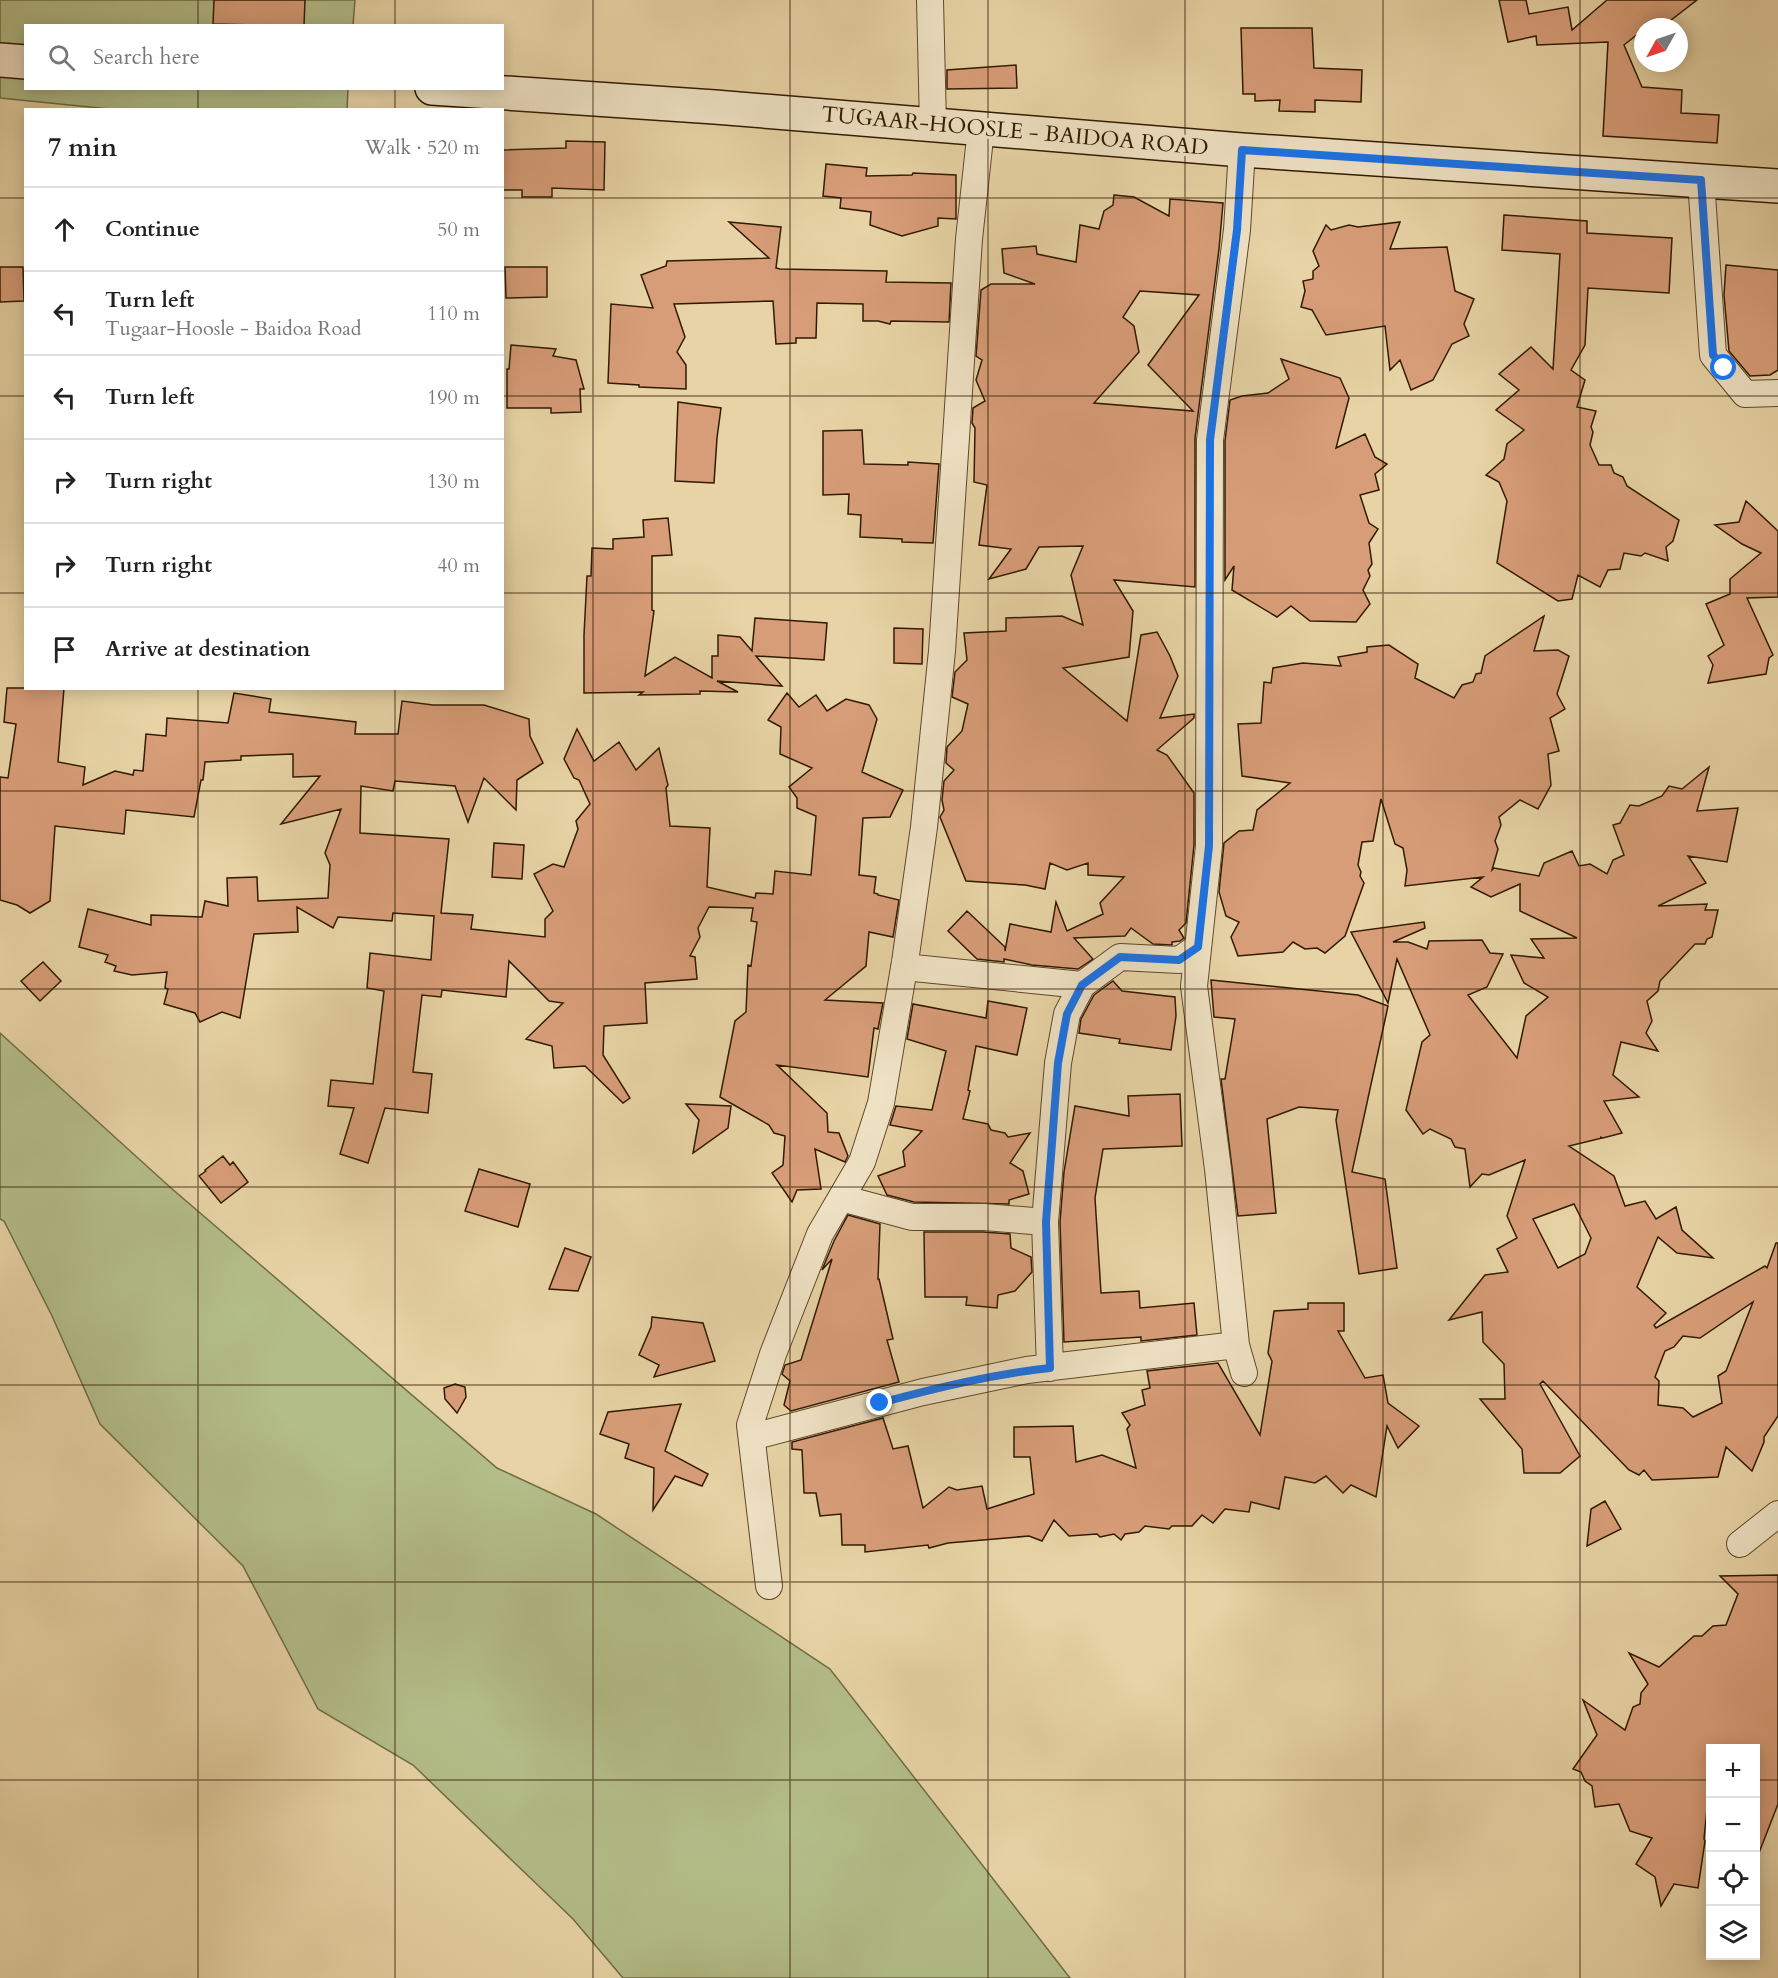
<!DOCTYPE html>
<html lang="en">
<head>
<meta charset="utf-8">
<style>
  :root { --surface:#fff; --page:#f2f2f2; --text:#222; --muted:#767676; --line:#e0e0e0 }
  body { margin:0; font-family:Cardo,serif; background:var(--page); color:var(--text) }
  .controls { position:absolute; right:18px; bottom:18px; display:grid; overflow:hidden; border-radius:0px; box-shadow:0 3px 15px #0003 }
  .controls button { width:54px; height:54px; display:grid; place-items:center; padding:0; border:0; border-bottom:2px solid var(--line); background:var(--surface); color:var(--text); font:30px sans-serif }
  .compass { position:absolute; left:1634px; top:18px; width:54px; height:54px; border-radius:50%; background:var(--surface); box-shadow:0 3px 15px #0003; rotate:230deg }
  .stop { position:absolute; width:18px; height:18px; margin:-14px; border:4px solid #1a73e8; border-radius:50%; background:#fff }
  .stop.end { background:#1a73e8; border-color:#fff; box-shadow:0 2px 6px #0008 }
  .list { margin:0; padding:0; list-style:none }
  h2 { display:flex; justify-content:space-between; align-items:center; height:78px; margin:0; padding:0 24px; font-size:26px }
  h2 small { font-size:20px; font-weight:400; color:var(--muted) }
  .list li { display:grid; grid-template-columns:39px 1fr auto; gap:18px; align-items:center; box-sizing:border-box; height:84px; padding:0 24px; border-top:2px solid var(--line) }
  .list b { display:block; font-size:22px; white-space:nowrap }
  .list p { margin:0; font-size:20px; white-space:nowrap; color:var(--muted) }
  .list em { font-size:20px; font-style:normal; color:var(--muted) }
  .icon { flex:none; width:33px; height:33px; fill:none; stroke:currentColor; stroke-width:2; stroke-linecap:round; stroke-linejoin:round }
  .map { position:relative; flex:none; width:1778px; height:1978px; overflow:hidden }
  .search { position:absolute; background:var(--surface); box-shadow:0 3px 15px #0003; left:24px; top:24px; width:480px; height:66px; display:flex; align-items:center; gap:15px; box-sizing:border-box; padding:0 21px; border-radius:0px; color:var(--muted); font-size:22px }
  .panel { position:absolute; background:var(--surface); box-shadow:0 3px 15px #0003; left:24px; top:108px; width:480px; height:582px; border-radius:0px }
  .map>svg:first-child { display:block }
  .green { fill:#b3bd88; stroke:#726c44; stroke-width:1.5 }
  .building { fill:#d79d78; stroke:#321a00; stroke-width:1.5; fill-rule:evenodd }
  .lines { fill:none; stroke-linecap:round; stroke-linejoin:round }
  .minor-casing { stroke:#5f4829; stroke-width:28 }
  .secondary-casing { stroke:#321a00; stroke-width:36 }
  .minor { stroke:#efe2c4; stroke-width:26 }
  .secondary { stroke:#efe2c4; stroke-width:33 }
  .route { stroke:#1a73e8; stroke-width:8 }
  .grid { fill:none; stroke:#321a00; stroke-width:1.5; stroke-opacity:0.55 }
  .labels { text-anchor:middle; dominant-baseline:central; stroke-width:6; stroke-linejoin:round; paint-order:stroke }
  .street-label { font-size:22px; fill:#321a00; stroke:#efe2c4 }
</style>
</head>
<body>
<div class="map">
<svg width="1778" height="1978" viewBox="0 0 1778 1978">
  <rect width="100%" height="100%" fill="#e7d3a5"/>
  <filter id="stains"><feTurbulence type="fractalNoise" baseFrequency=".00333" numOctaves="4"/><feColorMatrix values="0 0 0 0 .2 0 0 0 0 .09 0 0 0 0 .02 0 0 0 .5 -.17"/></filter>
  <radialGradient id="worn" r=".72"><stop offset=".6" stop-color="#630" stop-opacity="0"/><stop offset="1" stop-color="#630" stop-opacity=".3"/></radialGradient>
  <path class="green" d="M0 0H355L353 25 26 26V88L348 89 347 109 119 110 0 98Z
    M0 1033 171 1188 497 1468 596 1514 830 1669 1070 1978H623L573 1919 413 1765 318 1709 243 1566 100 1424 52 1316 4 1221 0 1219Z"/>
  <path class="building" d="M214 0H305L304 26 213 24Z
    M1499 0H1526L1529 14 1568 7 1572 30 1607 0H1697L1662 27H1643V30L1624 45 1642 87 1682 90 1681 113 1719 115 1717 143 1603 136 1608 42 1537 45 1536 36 1508 42Z
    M1241 28H1312L1314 68 1362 70 1361 102 1315 100V112L1279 111 1280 100 1255 101V94H1243Z
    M1016 65 1017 88 947 89V70Z
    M566 141 605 142 604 190 552 188V197H522V190H502V150L566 148Z
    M826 164 867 168 866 176 912 175 913 173 956 175V219L938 218V226L902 236 870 225 871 212 840 208 841 198 823 196Z
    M1114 195 1134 197 1169 216 1170 199 1223 203 1219 249 1195 438V587L1114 580 1133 611 1129 657 1063 668 1127 721 1141 635 1157 632 1170 656 1178 676 1160 718 1194 714V718L1157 750 1167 755 1194 793V845L1186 923 1179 930 1184 938 1180 941 1172 942V945L1153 944 1131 928 1125 936 1074 938 1093 959 1078 969 1032 965 1004 959V962L977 959 948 931 967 911 1005 947V951L1010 924 1051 932 1056 902 1067 931 1103 914 1100 903 1124 877 1088 875V863L1067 870 1050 863 1045 889 1025 885 966 881 940 817 944 810 942 800 944 781 954 770 946 763 947 747 962 731 968 704 952 697 955 672 967 660 964 633 1006 631V618L1062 616 1083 625 1071 575 1083 546 1039 547 1026 569 989 579 1011 549 979 545 987 485 974 482 975 428 972 423 973 408 985 401 976 380 982 360 976 356 981 290 991 284H1035L1004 273 1002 249 1036 246 1037 254 1076 262 1080 225 1099 229 1104 211 1113 205ZM1140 291 1199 295 1148 365 1193 411 1094 403 1139 352 1134 326 1123 317Z
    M1504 215 1587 221V233L1672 238 1669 293 1588 288 1585 345 1571 370 1585 380 1577 407 1596 411 1591 427 1593 432 1590 445 1599 465H1611L1614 473 1623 477 1627 486 1679 520 1673 541 1666 547 1668 561 1645 553 1641 556 1624 553 1620 569 1608 570 1600 587 1578 575 1572 599 1558 601 1497 563 1507 501 1499 482 1486 475 1504 459 1507 444 1524 430 1496 410 1519 390 1499 374 1531 347 1553 369 1560 254 1502 250Z
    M729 222 781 227 776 268 780 269 887 271 886 282 951 283 949 322 891 321 890 324 878 321H863V304L817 303 816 338H796V343L776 344 773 301 674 304 685 337 677 352 686 365V389L639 387V385L608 383 611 304 653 308 641 275 666 266 667 261 769 258Z
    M1400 222 1390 249 1447 247 1455 291 1474 299 1464 324 1469 336 1452 344 1433 380 1411 390 1400 360 1390 370 1385 326 1326 335 1312 310 1301 307 1305 291 1303 281 1313 279V271L1319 266 1313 251 1326 225 1331 230 1349 225 1358 227Z
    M1726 265 1778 270V370L1770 375 1750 376 1729 351 1724 295Z
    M0 267H23L24 301 0 302Z
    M505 267H547V297L506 298Z
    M511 345 556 349 553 356 576 360 584 389H580L581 412 551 413V408H507V369H509Z
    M1281 359 1340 378 1349 398 1336 448 1365 434 1375 457 1387 464 1375 474 1379 490 1360 495 1369 523 1378 529 1369 543 1372 564 1368 570 1370 576 1363 590 1370 604 1356 622 1310 621 1291 606 1277 617 1232 590 1234 566 1225 580V441L1230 400 1242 396 1268 393 1289 379Z
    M678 402 721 408 717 438 714 483 675 481Z
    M862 430 864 464 908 465V462L939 464 933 543 902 542V539L860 537 861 515 848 514 849 494 823 495V431Z
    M1746 501 1778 531V597L1747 598 1773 655 1769 658 1766 674 1708 683 1713 665 1708 656 1724 645 1706 604 1730 594V579L1761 553 1742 544 1715 525 1739 522Z
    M668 518 672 555 652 556V610L654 611 645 676 675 657 712 678V656H718V635L740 637 752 651 755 618 827 623 824 660 756 656 782 686 717 681 738 692 700 691V694L639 695 643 692 584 693V635L587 576H591L592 548 613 549V539L644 537 643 520Z
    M1544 616 1534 651 1558 650 1569 656 1557 694 1565 709 1550 718 1559 751 1548 754 1551 785 1538 809 1520 800 1499 817 1501 825 1495 841 1498 849 1492 870 1494 868 1539 876 1544 863 1572 851 1579 866 1590 864 1607 874 1613 860 1624 855 1613 825 1620 823 1630 805 1639 806 1662 796 1669 786 1682 789 1709 767 1697 811 1738 808 1727 862 1688 856 1706 883 1658 906 1707 904 1705 910H1718L1712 937 1707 939 1705 944H1695L1660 981 1658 991 1647 1001 1652 1021 1646 1033 1658 1051 1621 1042 1613 1075 1639 1097 1604 1101 1622 1133 1603 1138 1600 1137 1602 1138 1569 1146 1614 1176 1625 1206 1645 1201 1656 1219 1676 1207 1682 1230 1713 1258 1677 1253 1658 1237 1637 1287 1666 1313 1654 1325 1656 1328 1765 1266 1767 1268 1776 1243H1778V1416L1764 1437V1442L1752 1471 1726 1447 1718 1477 1652 1480 1644 1470 1639 1475 1629 1470 1543 1381 1540 1384 1580 1456 1560 1473H1524L1522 1449 1480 1399H1505L1504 1364 1483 1342 1482 1312 1449 1320 1485 1275 1508 1272 1497 1249 1517 1238 1507 1216 1525 1160 1489 1175 1482 1174 1470 1187 1465 1149 1455 1147 1451 1139 1430 1129 1423 1134 1406 1110 1422 1042 1430 1035 1397 959 1388 1003 1351 932 1424 922 1425 928 1393 942H1408L1427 949 1429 941 1482 940 1490 953 1503 954 1487 987 1468 995 1517 1058 1526 1016 1548 997 1524 983 1511 955 1544 958 1531 939 1577 938 1520 911V884L1491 897 1471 887 1483 877 1405 886 1407 870 1403 848 1395 844 1381 799 1373 841 1362 842 1358 865 1361 872 1360 876 1364 883 1345 936 1325 953 1317 948 1305 949 1293 942 1283 952 1238 956 1231 937 1239 922 1226 916 1219 892 1224 843 1239 831 1253 830 1257 810 1290 783 1242 776 1238 724 1261 723 1264 682 1271 683 1273 668 1303 663 1341 666 1338 657 1367 652V647L1389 645 1418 664 1415 678 1454 698 1462 685 1473 682 1476 674 1481 673 1485 656ZM1574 1204 1591 1238 1585 1254 1558 1268 1533 1219ZM1753 1302 1726 1371 1718 1376 1722 1403 1693 1417 1683 1408 1658 1405 1659 1381 1655 1377 1665 1351 1674 1347 1683 1336 1700 1338Z
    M894 628 923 629 922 664 894 663Z
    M7 688H64L58 762 85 767 83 785 115 771 133 775 134 770 143 771 146 734 166 736 167 718 228 723 234 693 271 699 269 712 356 722 355 734H398L402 701 433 705H484L529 719 530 736 543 763 517 780 516 810 484 778 468 822 455 786 395 781 393 791 361 786 360 833 449 839 441 913 473 915 471 929 545 937V919L553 911 534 874 553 864 564 867 578 829 576 821 590 804 579 780 574 778 564 759 577 729 594 761 619 742 636 770 659 748 668 785 666 788 670 826 710 828 707 887 755 898 756 893 773 894 775 871 811 875 816 816 797 808V798L789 787 812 768 780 754 781 727 768 720 787 693 799 707 816 695 827 711 846 699 869 705 877 719 862 772 903 790 890 817 863 818 859 875 876 877 874 893 878 894V895L899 900 893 937 869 932 866 966 825 1000 883 1003 878 1029 874 1028 868 1077 777 1065 827 1113 828 1132 839 1133 848 1156 845 1162 815 1149 821 1189 797 1190 792 1202 772 1173 783 1165 785 1136 774 1133 769 1125 720 1097 735 1021 746 1012 748 965 751 966 757 922 751 921 753 908 709 907 698 928 700 937 690 956 695 957 697 979 645 983 647 1023 604 1026 603 1055 630 1098 623 1103 585 1066 554 1068 552 1046 526 1039 563 1003 549 1001 509 961 506 997 442 990 441 997 422 995 413 1072 432 1074 428 1113 385 1108 368 1163 340 1154 354 1108 328 1106 331 1080 373 1084 384 991 367 988 370 953 431 960 434 916 393 913 392 921 338 917 333 928 297 907 298 932 254 934 240 1018 222 1012 200 1022 195 1013 164 1004 168 989 165 988 167 972 132 975 114 971 116 966 105 962 108 955 79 947 88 909 151 925V915L202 917 205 901 228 906 227 878 257 877 258 901 328 898 330 865 325 853 341 809 281 824 320 776 293 777V754L241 756V760L205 762 203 780H201L194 817 126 810 124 834 55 826 50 901 30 913 17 905 0 900V777L8 778 16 724 4 722Z
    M494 843 524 845 522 879 492 877Z
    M43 962 61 981 40 1001 21 981Z
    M1211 980 1358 995 1388 1006 1352 1172 1385 1179 1397 1268 1359 1274 1336 1120 1338 1110 1299 1107 1267 1119 1276 1213 1238 1216 1221 1079H1225L1235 1019 1214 1017Z
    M1113 981 1122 991 1175 997 1176 1016 1171 1050 1119 1043 1120 1039 1079 1033 1081 1019 1094 995Z
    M988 1001 1027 1008 1017 1055 976 1046 968 1090 970 1091 963 1119 988 1124 991 1130 1005 1133 1008 1137 1030 1133 1010 1163 1023 1171 1029 1194 1009 1200V1204L914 1202 887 1195 878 1176 905 1166 903 1151 922 1131 890 1125 896 1106 932 1110 946 1051 907 1039 913 1004 986 1018Z
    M1180 1094 1182 1146 1103 1149 1095 1198 1101 1293 1139 1291 1140 1308 1194 1303 1197 1335 1141 1341V1337L1064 1342 1060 1222 1064 1172 1075 1106 1129 1116 1128 1096Z
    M686 1104 731 1106 728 1128 693 1153 699 1120Z
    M223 1156 230 1165 233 1162 248 1182 221 1203 199 1176 206 1171 205 1170Z
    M479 1169 530 1184 518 1227 465 1211Z
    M848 1215 880 1224 878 1279H879L893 1339 887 1340 899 1382 791 1411 784 1405 790 1381 782 1374 785 1365 801 1360 832 1259 822 1270 834 1241Z
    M924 1232H983L1010 1234 1011 1248 1031 1257 1032 1272 1015 1291 998 1295 997 1308 966 1305 967 1297H925Z
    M565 1248 591 1257 578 1291 549 1289Z
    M1308 1303H1344V1331H1338L1365 1378 1383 1375 1388 1403 1419 1426 1398 1448 1387 1426 1376 1497 1351 1485 1343 1493 1326 1476 1315 1483 1285 1477 1279 1509 1251 1502 1249 1512 1225 1509 1213 1523 1202 1515 1192 1526H1172L1169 1529 1145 1526 1139 1532 1125 1534 1121 1540 1114 1534 1100 1537 1097 1534 1069 1536 1054 1520 1042 1541 1029 1536 948 1543 929 1548 928 1545 865 1552V1545H842L841 1514 820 1516 816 1493H804L802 1450 792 1449V1442L883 1418 893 1449 908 1446 923 1508 949 1487 957 1490 982 1486 987 1509 1034 1494 1030 1457H1014V1427L1073 1426 1076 1462 1102 1455 1136 1468 1127 1429 1130 1425 1122 1413 1145 1405 1142 1390 1150 1388 1147 1371 1218 1363 1260 1435 1272 1361 1268 1353 1274 1311 1308 1309Z
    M652 1317 703 1323 715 1361 654 1377 659 1365 639 1355 651 1327Z
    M455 1384 465 1387 466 1397 457 1413 445 1399 444 1388Z
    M681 1404 665 1451 708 1474 702 1486 675 1476 653 1510 654 1468 625 1458 629 1444 600 1434 608 1412Z
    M1605 1501 1621 1529 1587 1546 1591 1509Z
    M1778 1575V1804L1757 1858 1755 1857V1749H1710V1810L1707 1809 1704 1839 1705 1841 1698 1888 1674 1884 1661 1906 1655 1877 1636 1864 1652 1838 1630 1831 1619 1804 1595 1807 1592 1786 1585 1781 1581 1772 1573 1769 1597 1735 1583 1700 1625 1730 1633 1707 1640 1704 1641 1693 1648 1684 1629 1653 1659 1667 1694 1636H1702L1713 1626 1726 1625 1738 1594 1720 1576Z"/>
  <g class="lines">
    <g class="minor-casing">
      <path id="minor" d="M930 0 933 125
        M1242 150 1237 230 1210 440 1209 846 1194 986 1218 1169 1236 1345 1244 1373
        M1701 180 1713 355 1745 394 1778 393
        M904 967 1082 985
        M841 1198 912 1217H984L1045 1222
        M1050 1368 1045 1222 1058 1063 1067 1014 1082 985 1120 957 1179 960 1198 947
        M752 1437 923 1392 1027 1370 1236 1345
        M1740 1544 1778 1514
        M769 1586 750 1425 773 1354 820 1234 862 1162 881 1103 905 962 924 827 942 651 969 239 981 129"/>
    </g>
    <g class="secondary-casing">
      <path id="secondary" d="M0 60 26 62
        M432 88 715 107 1242 150 1778 186"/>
    </g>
    <use href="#minor" class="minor"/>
    <use href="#secondary" class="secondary"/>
  </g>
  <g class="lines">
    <path class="route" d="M880 1403C936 1388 993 1374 1050 1368L1046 1222 1058 1063 1067 1014 1082 985 1120 957 1179 960 1198 947 1209 846 1210 440 1237 230 1242 150 1701 180 1713 355 1724 368"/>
  </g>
  <path class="grid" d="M198 0V26M395 0V26M593 0V1978M790 0V1978M988 0V1978M1185 0V1978M1383 0V1978M1580 0V1978M198 88V110M395 88V110M0 198H26M502 198H1778M0 396H26M502 396H1778M0 593H26M502 593H1778M198 688V1978M395 688V1978M0 791H1778M0 989H1778M0 1187H1778M0 1385H1778M0 1582H1778M0 1780H1710M1756 1780H1778"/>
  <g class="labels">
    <g class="street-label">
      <text transform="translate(1015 131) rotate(5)">TUGAAR-HOOSLE - BAIDOA ROAD</text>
    </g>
  </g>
  <rect width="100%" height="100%" filter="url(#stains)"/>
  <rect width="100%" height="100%" fill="url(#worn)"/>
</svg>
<div class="controls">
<button>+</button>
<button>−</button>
<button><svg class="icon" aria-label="locate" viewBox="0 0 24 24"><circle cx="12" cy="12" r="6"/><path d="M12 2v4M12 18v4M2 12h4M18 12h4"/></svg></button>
<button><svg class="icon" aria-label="layers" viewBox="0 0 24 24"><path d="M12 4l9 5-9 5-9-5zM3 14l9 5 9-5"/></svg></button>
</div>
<svg class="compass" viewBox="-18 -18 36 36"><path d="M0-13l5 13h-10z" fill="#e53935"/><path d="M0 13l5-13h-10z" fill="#767676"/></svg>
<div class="stop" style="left:1724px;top:368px"></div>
<div class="stop end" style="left:880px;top:1403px"></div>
<div class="search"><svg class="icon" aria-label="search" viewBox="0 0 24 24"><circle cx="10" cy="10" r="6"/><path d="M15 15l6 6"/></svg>Search here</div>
<section class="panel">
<h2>7 min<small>Walk · 520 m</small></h2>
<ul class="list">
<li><svg class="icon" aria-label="ahead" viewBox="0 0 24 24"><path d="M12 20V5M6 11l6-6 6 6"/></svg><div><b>Continue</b></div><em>50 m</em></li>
<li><svg class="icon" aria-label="left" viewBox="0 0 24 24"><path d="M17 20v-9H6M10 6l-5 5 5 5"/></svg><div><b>Turn left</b><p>Tugaar-Hoosle - Baidoa Road</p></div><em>110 m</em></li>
<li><svg class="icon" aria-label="left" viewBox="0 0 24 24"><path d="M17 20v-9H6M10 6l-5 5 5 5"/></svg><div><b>Turn left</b></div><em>190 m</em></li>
<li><svg class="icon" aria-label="right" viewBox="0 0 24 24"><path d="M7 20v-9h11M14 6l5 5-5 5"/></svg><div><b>Turn right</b></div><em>130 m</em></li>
<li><svg class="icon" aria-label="right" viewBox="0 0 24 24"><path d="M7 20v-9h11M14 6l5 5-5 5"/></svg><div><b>Turn right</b></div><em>40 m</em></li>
<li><svg class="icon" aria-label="arrive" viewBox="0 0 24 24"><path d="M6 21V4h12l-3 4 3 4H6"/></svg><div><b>Arrive at destination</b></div></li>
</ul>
</section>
</div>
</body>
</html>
